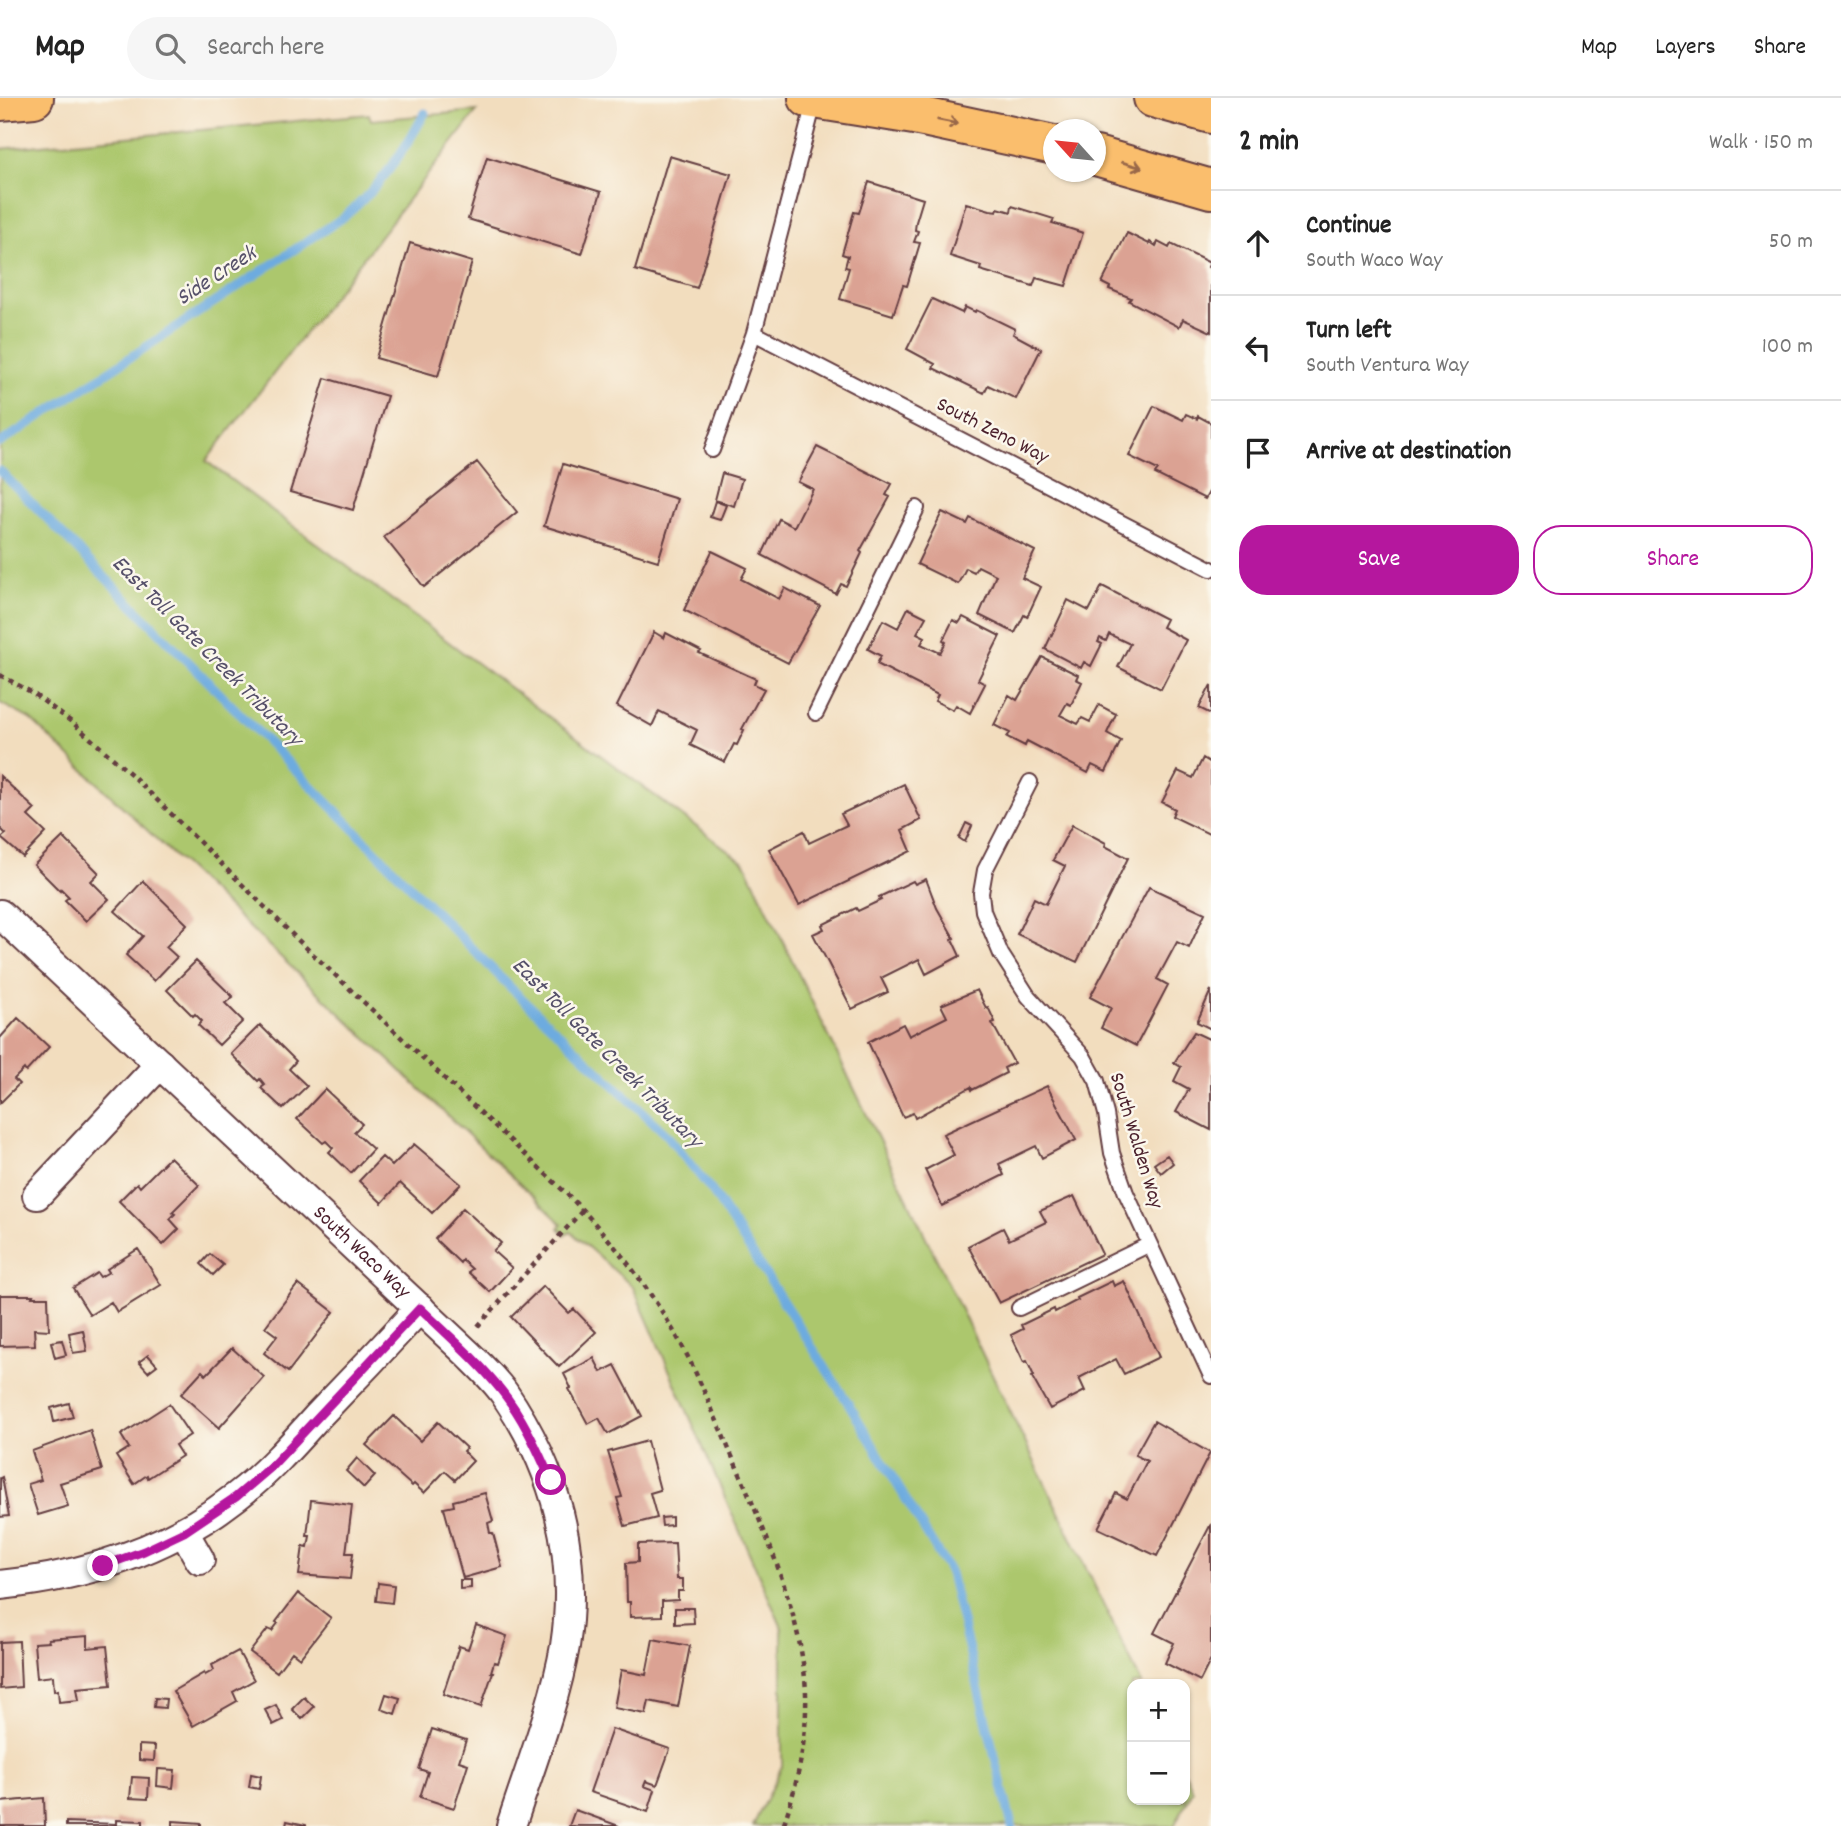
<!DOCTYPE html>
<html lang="en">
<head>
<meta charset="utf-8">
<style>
  :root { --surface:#fff; --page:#f6f6f6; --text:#222; --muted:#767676; --line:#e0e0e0; --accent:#b5179e }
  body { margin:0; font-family:Dekko,sans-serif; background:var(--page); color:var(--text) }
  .controls { position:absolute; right:21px; bottom:21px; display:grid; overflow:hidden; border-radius:14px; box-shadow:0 2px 5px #0004 }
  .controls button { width:63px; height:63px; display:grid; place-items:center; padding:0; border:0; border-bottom:2px solid var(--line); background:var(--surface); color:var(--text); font:35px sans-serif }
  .compass { position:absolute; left:1043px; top:21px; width:63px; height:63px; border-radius:50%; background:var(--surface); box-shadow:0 2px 5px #0004; rotate:297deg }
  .stop { position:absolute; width:21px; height:21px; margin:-16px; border:5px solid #b5179e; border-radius:50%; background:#fff }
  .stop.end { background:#b5179e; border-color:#fff; box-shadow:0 2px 7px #0008 }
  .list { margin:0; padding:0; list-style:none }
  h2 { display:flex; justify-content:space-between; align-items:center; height:91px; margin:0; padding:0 28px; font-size:30px }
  h2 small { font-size:23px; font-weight:400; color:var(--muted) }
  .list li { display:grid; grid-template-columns:46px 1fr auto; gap:21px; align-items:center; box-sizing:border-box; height:105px; padding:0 28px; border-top:2px solid var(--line) }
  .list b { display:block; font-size:26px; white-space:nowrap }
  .list p { margin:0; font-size:23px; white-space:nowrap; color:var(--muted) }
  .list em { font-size:23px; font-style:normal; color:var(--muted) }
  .actions { display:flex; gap:14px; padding:21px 28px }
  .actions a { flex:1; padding:16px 0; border:2px solid var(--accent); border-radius:28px; text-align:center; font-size:24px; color:var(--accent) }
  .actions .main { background:var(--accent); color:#fff }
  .icon { flex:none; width:38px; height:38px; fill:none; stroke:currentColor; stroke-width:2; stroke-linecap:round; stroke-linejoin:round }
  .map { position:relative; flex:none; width:1211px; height:1728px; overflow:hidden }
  header { display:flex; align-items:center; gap:42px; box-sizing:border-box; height:98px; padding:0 35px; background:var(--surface); border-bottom:2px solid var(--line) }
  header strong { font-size:33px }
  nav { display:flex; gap:38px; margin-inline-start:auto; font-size:24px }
  .search { width:490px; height:63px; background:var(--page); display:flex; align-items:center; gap:18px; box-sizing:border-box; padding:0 24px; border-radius:38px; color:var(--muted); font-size:26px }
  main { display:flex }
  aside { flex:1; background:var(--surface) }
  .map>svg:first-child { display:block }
  .green { fill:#acc76d; stroke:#7b734c; stroke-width:2 }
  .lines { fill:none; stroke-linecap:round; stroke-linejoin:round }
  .stream { stroke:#6dabdf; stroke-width:9 }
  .building { fill:#dba293 }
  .lane-casing { stroke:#633c41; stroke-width:18 }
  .street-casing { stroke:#633c41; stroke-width:32 }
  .primary-casing { stroke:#633c41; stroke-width:42 }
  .path { stroke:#633c41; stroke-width:4.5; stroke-dasharray:5 5; stroke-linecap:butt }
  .lane { stroke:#fff; stroke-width:14 }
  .street { stroke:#fff; stroke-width:28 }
  .primary { stroke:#fabe6d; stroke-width:38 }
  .oneway { stroke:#996749 }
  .route { stroke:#b5179e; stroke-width:9 }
  .labels { text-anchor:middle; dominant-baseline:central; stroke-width:5; stroke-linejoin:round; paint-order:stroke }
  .street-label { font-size:21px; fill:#4a1f2b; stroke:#fbf7ec }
  .water-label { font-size:23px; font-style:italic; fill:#56506a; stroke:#fbf7ec }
</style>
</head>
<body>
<header>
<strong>Map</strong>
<div class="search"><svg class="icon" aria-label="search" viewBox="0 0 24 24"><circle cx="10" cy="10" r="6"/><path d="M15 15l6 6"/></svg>Search here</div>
<nav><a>Map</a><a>Layers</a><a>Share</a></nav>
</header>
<main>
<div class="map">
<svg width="1211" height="1728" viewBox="0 0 1211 1728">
  <rect width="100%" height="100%" fill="#fbf7ec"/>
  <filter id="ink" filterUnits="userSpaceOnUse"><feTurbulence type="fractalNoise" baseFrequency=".0143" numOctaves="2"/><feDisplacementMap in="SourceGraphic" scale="14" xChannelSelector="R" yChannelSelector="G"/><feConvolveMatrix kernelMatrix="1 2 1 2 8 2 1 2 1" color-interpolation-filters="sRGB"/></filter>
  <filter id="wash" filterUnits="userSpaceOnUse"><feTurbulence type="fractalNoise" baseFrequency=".00686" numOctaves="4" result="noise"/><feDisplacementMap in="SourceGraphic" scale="28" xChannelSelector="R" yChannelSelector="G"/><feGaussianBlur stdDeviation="1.57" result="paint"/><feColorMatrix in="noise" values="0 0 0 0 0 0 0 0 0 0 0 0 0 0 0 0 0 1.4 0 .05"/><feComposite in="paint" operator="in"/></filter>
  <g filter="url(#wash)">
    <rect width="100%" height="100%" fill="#f2ddbe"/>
    <path class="green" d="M477 13 206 363 745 765 1142 1586H1132V1702H1185V1675L1193 1692 1174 1728H753L782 1668V1530L633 1189 571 1134 565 1137 559 1130 562 1126 30 621 0 605V51L369 16 371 22Z"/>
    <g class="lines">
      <path class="stream" d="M0 345 344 119C380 89 403 55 425 15
        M0 373 511 890 667 1037 712 1093 850 1308 950 1475 1012 1728"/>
    </g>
    <g id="blocks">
      <path class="building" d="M669 58 731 76 697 190 635 172Z
        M487 59 601 94 582 156 468 121Z
        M869 84 923 101 916 124 915 132 918 133 914 144 920 145 907 188 903 187 893 217 840 201 849 170 845 169 848 158 842 156 854 114 859 115Z
        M966 105 990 112 997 113 998 110 1011 114 1012 108 1054 121 1052 125 1083 135 1066 188 1036 180 1033 188 980 172 981 168 950 158Z
        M1127 135 1149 146 1150 144 1156 148 1158 144 1169 150 1171 146 1210 165 1208 169 1211 171V234L1183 221 1179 229 1129 203 1131 200 1109 191 1110 189 1102 185Z
        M410 145 472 164 438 278 376 260Z
        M932 201 962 215 965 209 975 214 976 212 1015 231 1013 236 1041 251 1016 301 988 287 984 295 933 270 935 266 907 251Z
        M325 280 387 298 353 412 290 394Z
        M1154 308 1183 322 1186 316 1197 321 1198 318 1211 325V395L1209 394 1205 401 1155 376 1158 372 1129 358Z
        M817 349 892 386 886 397 890 399 860 453 862 455 846 488 841 486 836 496 762 457 779 421 794 429 813 391 798 384Z
        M477 364 517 414 424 489 384 439Z
        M563 366 677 401 658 463 544 428Z
        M722 375 742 381 734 408 715 402Z
        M715 403 726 407 720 422 710 419Z
        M942 414 967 426 970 420 1035 453 1022 480 1041 489 1027 519 1024 517 1015 535 979 517 996 477 978 468 974 474 966 470 958 486 917 466Z
        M712 453 747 470 741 481 779 501 785 490 820 508 788 565 684 512Z
        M1102 488 1166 521 1162 529 1186 542 1161 591 1118 569 1130 546 1109 536 1106 543 1100 540 1098 544 1102 546 1091 568 1084 564 1081 570 1045 551 1068 502 1089 513Z
        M908 510 926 519 917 535 925 539 921 546 940 555 946 544 943 542 953 522 959 525 963 519 1000 538 978 582 985 586 970 615 956 607 953 612 935 603 938 597 877 566 881 558 868 551 883 522 898 530Z
        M654 534 664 540 666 535 701 553 699 555 756 581 754 586 764 591 742 631 744 632 737 647 734 646 725 664 690 647 697 632 659 613 652 628 617 608Z
        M1042 559 1078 577 1076 581 1082 584 1071 607 1067 605 1060 617 1078 626 1082 620 1090 624 1099 607 1116 616 1107 635 1121 643 1106 674 1092 667 1088 675 1027 643 1025 648 1007 639 1010 635 994 627 1009 597 1017 602Z
        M1211 587V616L1199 610Z
        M1203 660 1211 665V737L1172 718 1175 711 1162 704 1178 673 1193 680Z
        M0 678 35 711 28 718 46 735 23 759 1 740 6 736 0 730Z
        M904 686 921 722 902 732 911 753 799 807 769 751 804 733 809 745 847 727 841 716Z
        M966 725 972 728 965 744 959 740Z
        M1072 727 1106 745 1105 748 1128 760 1077 864 1017 836 1034 800 1046 806 1065 768 1053 762Z
        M63 739 99 775 91 783 109 801 86 823 65 802 69 799 61 791 60 793 34 767Z
        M926 781 937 810 954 840 952 841 960 858 926 876 919 861 881 880 888 894 852 911 813 836 824 831 822 827 856 810 858 813 881 802 879 799 913 783 915 786Z
        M143 783 187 826 166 849 177 859 154 883 126 857 143 838 115 813Z
        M1149 789 1205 815 1189 850 1177 844 1157 881 1168 887 1136 948 1101 930 1111 910 1090 899Z
        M196 863 233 899 225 905 243 923 219 947 198 927 202 923 195 916 193 918 167 892Z
        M977 892 986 910 988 909 995 924 992 925 1014 965 1004 970 1006 975 972 992 971 989 915 1020 913 1015 903 1019 868 944 903 926 909 938 947 919 941 907Z
        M1211 892V931L1197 924Z
        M18 920 49 949 26 974 24 971 14 981 19 986 0 1005V940Z
        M260 927 296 963 289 971 307 988 283 1011 261 990 265 987 260 981 258 983 231 956Z
        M1194 934 1211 942V1032L1176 1014 1189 991 1174 983 1181 969 1174 965Z
        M1047 988 1076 1042 1042 1060 1036 1048 999 1066 1004 1077 942 1108 925 1072 954 1057 943 1036Z
        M325 991 362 1026 354 1034 373 1051 351 1075 329 1054 333 1050 326 1043 323 1045 297 1021Z
        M414 1046 461 1086 432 1115 400 1085 382 1105 359 1083 382 1059 392 1068Z
        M1167 1057 1173 1065 1161 1075 1154 1066Z
        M170 1059 199 1087 172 1114 175 1116 170 1121 179 1131 163 1147 119 1103 137 1085 140 1089Z
        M1074 1098 1102 1156 999 1205 968 1148 1003 1130 1009 1142 1046 1124 1040 1113Z
        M463 1110 501 1145 493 1153 512 1170 490 1194 468 1174 472 1171 462 1162 460 1165 435 1141Z
        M138 1151 161 1187 117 1214 111 1204 90 1217 73 1190 97 1175 100 1179 109 1174 107 1171Z
        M210 1156 223 1167 213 1177 201 1166Z
        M1112 1183 1114 1188 1124 1183 1159 1259 1124 1276 1116 1261 1079 1280 1085 1293 1050 1311 1032 1279 1034 1278 1027 1263 1024 1264 1011 1237 1023 1231 1021 1227 1054 1211 1055 1214 1078 1202 1077 1200Z
        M298 1186 334 1214 288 1274 264 1255 277 1238 265 1229Z
        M543 1188 569 1215 574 1211 596 1234 559 1269 511 1219Z
        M0 1197H33L32 1199H48L49 1232 34 1231 35 1247 0 1248Z
        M83 1232 87 1253 73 1255 69 1235Z
        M62 1242 66 1257 55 1260 51 1244Z
        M232 1250 264 1279 219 1330 181 1296 202 1273 206 1277Z
        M148 1257 157 1267 148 1274 139 1264Z
        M594 1260 601 1274 615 1267 642 1318 608 1336 599 1320 588 1326 569 1291 571 1290 564 1276Z
        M69 1305 73 1319 54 1324 51 1310Z
        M169 1306 190 1337 175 1347 182 1358 148 1380 147 1377 134 1386 116 1358 129 1350 121 1337Z
        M394 1318 420 1343 438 1324 466 1350 463 1353 473 1363 455 1382 445 1373 424 1395 414 1386 412 1388 366 1347Z
        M1154 1323 1210 1355 1157 1458 1098 1430 1116 1395 1127 1401 1147 1363 1135 1357Z
        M90 1332 102 1372 60 1385 68 1408 38 1417 28 1386 41 1382 32 1353Z
        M647 1343 660 1392 650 1395 657 1420 625 1428 617 1400 622 1399 608 1354Z
        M357 1360 375 1378 364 1390 346 1373Z
        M2 1379 9 1418 0 1419V1380Z
        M485 1395 493 1423 488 1425 490 1435H493L502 1469 463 1480 444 1410 454 1408 453 1403Z
        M311 1402 352 1407 346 1455H353L350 1481 299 1477 303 1448 308 1449 310 1438H307Z
        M672 1419V1427L662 1428 661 1420Z
        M1211 1426V1561L1200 1583 1165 1565 1174 1545 1154 1535Z
        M675 1445 677 1481H683V1493H678V1502L662 1503V1518L630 1519V1504H627L626 1465 638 1464V1446Z
        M460 1482H471V1490L460 1491Z
        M378 1485 394 1487 392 1505 376 1503Z
        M298 1495 331 1520 300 1560 292 1554 277 1574 250 1554 268 1531 272 1533 278 1525 276 1524Z
        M675 1510H693L694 1525 675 1526Z
        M476 1527 507 1538 498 1565 494 1564 491 1574H493L481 1609 443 1596 459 1548 468 1551Z
        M88 1538V1550L107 1548 111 1587 77 1590 79 1602 59 1604 58 1592 54 1593 53 1578 37 1580 34 1545 49 1544 48 1541Z
        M653 1541 690 1548 678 1609 649 1603 646 1616 614 1610 621 1572 646 1577Z
        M19 1543 21 1589 0 1591V1544Z
        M238 1553 254 1582 233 1594 237 1603 193 1628 173 1593 204 1575 205 1577 214 1572 212 1567Z
        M386 1596 400 1600 395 1616 381 1611Z
        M304 1599 314 1609 302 1621 292 1611Z
        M155 1600 166 1601 165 1610 154 1609Z
        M276 1607 283 1622 273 1627 265 1612Z
        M432 1631 466 1642 459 1663 468 1666 454 1710 420 1699 428 1674 419 1671Z
        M612 1631 670 1651 657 1687 646 1683 644 1688 655 1692 648 1714 590 1694Z
        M139 1647 155 1648 154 1663 139 1662Z
        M158 1671 175 1672 173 1690 157 1688Z
        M251 1676 261 1678 259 1691 249 1689Z
        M132 1679 149 1680 148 1701 130 1700Z
        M44 1700 45 1728H0V1704Z
        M575 1712 619 1728H569Z
        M116 1722 143 1723V1728H66V1724L116 1726Z
        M173 1723 201 1725V1728H173Z
        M287 1723 306 1727V1728H286Z"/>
    </g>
  </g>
  <g filter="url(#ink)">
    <use href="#blocks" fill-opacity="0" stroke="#633c41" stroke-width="2"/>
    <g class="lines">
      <g class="lane-casing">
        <path id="lane" d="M754 235 1211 471
          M712 352 754 235 815 1
          M816 615 917 410
          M1030 684 985 772 981 795 983 813 1001 856 1028 898 1083 958 1097 983 1106 1016 1112 1055 1126 1095 1211 1278
          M1019 1210 1148 1147"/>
      </g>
      <g class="street-casing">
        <g id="street">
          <path id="s1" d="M0 816 468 1256C480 1268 494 1281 504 1295 556 1371 579 1457 565 1548 555 1606 529 1672 511 1728"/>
          <path d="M37 1097 160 966"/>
          <path d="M184 1434 200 1462"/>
          <path d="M0 1487C86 1478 168 1452 237 1398 267 1375 292 1347 317 1319 352 1283 386 1247 420 1210"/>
        </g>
      </g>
      <g class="primary-casing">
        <path id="primary" d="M808 0 914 17 1054 47
          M1153 0 1211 16
          M0 3 34 0
          M1096 58 1211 91"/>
      </g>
      <path class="path" d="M0 577 31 594 73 625 133 678 298 842 569 1098C616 1146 657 1199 688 1259 707 1297 722 1337 740 1376 767 1439 795 1503 804 1572 811 1622 800 1680 783 1728
        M478 1228 583 1112"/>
      <use href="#lane" class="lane"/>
      <use href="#street" class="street"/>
      <use href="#primary" class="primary"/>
    </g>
    <defs><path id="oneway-shaft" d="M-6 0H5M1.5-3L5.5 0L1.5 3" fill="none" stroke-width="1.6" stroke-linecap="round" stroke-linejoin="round" transform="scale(1.75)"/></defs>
    <g class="oneway">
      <use href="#oneway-shaft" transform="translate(948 24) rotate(11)"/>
      <use href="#oneway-shaft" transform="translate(1132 67) rotate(16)"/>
    </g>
  </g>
  <g class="lines" filter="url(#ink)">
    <path class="route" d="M103 1468 144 1453 184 1434 236 1399 270 1370 420 1210C448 1237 477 1262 501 1292 523 1319 537 1351 551 1382"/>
  </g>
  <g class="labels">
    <g class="street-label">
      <text transform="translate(992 334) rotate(27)">South Zeno Way</text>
      <text transform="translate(1135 1043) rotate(73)">South Walden Way</text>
      <text stroke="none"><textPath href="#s1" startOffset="495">South Waco Way</textPath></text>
    </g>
    <g class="water-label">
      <text transform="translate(217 179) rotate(-33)">Side Creek</text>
      <text transform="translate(206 554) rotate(45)">East Toll Gate Creek Tributary</text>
      <text transform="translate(606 956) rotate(45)">East Toll Gate Creek Tributary</text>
    </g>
  </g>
</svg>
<div class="controls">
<button>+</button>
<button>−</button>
</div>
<svg class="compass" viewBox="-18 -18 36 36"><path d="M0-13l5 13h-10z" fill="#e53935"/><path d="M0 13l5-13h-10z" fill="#767676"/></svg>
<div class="stop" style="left:551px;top:1382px"></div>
<div class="stop end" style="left:103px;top:1468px"></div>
</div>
<aside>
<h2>2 min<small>Walk · 150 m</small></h2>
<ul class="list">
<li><svg class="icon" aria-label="ahead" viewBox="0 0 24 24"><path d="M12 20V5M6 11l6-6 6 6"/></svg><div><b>Continue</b><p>South Waco Way</p></div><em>50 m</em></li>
<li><svg class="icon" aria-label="left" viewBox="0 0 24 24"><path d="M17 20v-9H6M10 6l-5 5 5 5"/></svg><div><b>Turn left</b><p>South Ventura Way</p></div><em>100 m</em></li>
<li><svg class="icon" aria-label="arrive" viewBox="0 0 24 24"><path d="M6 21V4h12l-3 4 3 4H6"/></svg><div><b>Arrive at destination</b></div></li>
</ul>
<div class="actions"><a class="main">Save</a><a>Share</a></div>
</aside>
</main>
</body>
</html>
